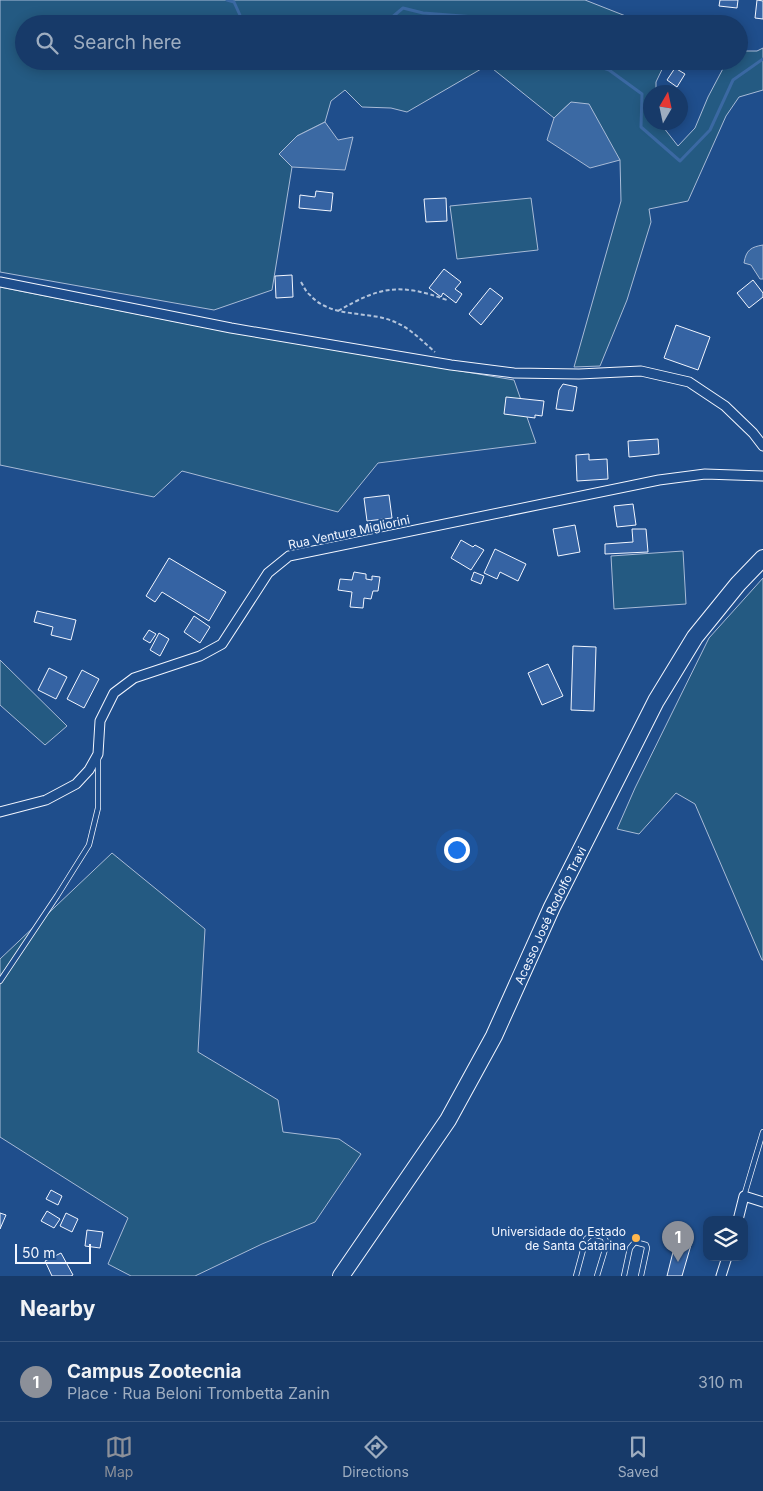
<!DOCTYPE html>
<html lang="en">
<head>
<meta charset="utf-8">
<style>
  :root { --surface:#173a69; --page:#244571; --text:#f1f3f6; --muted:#9eadc0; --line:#36547d; --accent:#8c9099 }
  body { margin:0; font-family:Inter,sans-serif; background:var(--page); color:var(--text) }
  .controls { position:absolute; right:15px; bottom:15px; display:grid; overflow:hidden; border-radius:10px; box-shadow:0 2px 12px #0003 }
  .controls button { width:45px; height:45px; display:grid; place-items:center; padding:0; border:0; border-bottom:1px solid var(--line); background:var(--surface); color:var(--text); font:25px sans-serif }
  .compass { position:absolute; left:643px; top:85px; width:45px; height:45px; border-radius:50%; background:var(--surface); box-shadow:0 2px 12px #0003; rotate:9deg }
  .scale { position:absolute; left:15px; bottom:12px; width:76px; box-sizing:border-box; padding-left:5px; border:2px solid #f2f6ff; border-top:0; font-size:14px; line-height:18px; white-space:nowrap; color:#f2f6ff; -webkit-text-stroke:4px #1f4e8c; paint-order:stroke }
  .you { position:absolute; left:456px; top:849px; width:18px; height:18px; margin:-12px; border:4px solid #fff; border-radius:50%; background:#1a73e8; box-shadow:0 0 0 8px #1a73e833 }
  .badge { display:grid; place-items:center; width:32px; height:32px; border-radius:50%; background:var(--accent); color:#fff; font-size:16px; font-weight:700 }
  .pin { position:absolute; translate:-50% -41px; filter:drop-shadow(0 1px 2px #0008) }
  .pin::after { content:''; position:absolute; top:26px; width:18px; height:15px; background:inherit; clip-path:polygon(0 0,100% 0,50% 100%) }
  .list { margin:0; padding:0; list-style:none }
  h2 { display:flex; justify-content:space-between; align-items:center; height:65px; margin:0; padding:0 20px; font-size:21px }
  h2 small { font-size:16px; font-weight:400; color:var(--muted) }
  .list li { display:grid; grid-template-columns:32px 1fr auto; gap:15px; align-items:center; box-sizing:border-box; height:80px; padding:0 20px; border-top:1px solid var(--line) }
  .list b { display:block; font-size:19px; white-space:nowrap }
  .list p { margin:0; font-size:16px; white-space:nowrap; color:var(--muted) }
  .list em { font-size:16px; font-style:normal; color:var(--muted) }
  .icon { flex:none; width:28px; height:28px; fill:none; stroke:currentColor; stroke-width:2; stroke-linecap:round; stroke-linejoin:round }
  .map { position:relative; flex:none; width:763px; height:1276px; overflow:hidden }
  .search { position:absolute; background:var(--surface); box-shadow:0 2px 12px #0003; left:15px; right:15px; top:15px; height:55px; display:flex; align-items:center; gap:12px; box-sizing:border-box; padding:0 18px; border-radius:28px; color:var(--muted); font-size:19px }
  .sheet { height:145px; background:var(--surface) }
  nav { display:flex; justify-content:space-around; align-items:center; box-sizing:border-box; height:70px; border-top:1px solid var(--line); background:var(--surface); font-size:14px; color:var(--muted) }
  nav a { display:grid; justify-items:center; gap:2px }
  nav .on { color:var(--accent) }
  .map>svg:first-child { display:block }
  .green { fill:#245a82; stroke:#a8bbd7 }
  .water { fill:#3b69a3; stroke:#a8bbd7 }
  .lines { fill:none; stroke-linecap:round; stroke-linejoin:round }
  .stream { stroke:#3b69a3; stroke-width:3 }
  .building { fill:#3563a3; stroke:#f2f6ff }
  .lane-casing { stroke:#f2f6ff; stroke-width:6 }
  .street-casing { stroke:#f2f6ff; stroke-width:11 }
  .highway-casing { stroke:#f2f6ff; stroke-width:18 }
  .path { stroke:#b3c4dc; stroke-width:2; stroke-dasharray:4 2.5; stroke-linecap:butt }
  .lane { stroke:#1f4e8c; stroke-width:4.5 }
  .street { stroke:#1f4e8c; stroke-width:9 }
  .highway { stroke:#1f4e8c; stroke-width:16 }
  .poi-dot { fill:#ffb74d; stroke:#1f4e8c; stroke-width:2 }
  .labels { text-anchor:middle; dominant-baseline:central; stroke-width:4; stroke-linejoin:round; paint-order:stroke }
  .street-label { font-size:12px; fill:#f2f6ff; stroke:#1f4e8c }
  .poi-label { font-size:12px; fill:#f2f6ff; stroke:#1f4e8c; text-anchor:end }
</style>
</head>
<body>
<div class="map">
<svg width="763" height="1276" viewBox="0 0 763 1276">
  <rect width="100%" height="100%" fill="#1f4e8c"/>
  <path class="green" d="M0 0H585L641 22 674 24H24V61H666L656 82V92H650V122L660 123 678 146 695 128 708 97 727 61H739V51H757L763 48V90L739 97 726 116 688 201 649 209 651 222 627 300 600 366 574 367 621 201 620 160 571 102 554 118 488 65 407 112 391 108 362 107 345 90 331 101 325 122 297 136 279 154 292 167 272 290 214 310 0 272Z
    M531 198 538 250 457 259 450 206Z
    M0 287 228 332 514 380 536 443 378 463 338 512 182 471 154 497 0 465Z
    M683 551 686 604 614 609 611 556Z
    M763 578V960H762L695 804 676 793 639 834 617 829 635 788 709 638Z
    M0 660 67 726 45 745 0 705Z
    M112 853 205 929 198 1052 278 1100 283 1132 339 1139 361 1154 315 1222 262 1244 195 1276H131L108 1264 128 1218 0 1137V959Z"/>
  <path class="water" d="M571 102 589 104 620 160 590 168 547 140 554 118Z
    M325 122 338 140 353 137 345 170 292 167 279 154 297 136Z
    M763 245V279H760L751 265 744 263C746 250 751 247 763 245Z"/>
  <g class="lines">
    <path class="stream" d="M227 0 234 2 244 24
      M384 24 403 8 423 13 475 17 520 24
      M584 61 609 70 642 94 641 127 680 161 710 130 733 80 763 59"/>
  </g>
  <path class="building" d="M720 0H738L737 8 719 6Z
    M757 0 763 1V19L755 18Z
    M707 61H721L718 68 706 63Z
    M675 68 685 74 677 87 667 80Z
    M316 191 333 193 331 211 299 208 300 195 315 197Z
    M446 198 447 221 426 222 424 199Z
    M444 269 461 282 455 289 462 294 456 303 443 293 441 297 429 288Z
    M292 275 293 297 276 298 275 276Z
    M753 280 763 293V297L749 308 737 293Z
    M490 288 503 298 481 325 469 314Z
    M676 325 710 337 698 370 664 358Z
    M563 384 577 387 573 411 556 409 559 390Z
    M506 397 544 401 542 416 535 415V418L504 414Z
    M658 439 659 454 629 457 628 441Z
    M589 454V460L607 459 608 479 577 481 576 455Z
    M389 495 392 518 367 521 364 498Z
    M633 504 636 525 617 527 614 506Z
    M575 525 580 552 558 556 553 529Z
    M632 529H646L648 552 605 554V544L633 542Z
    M461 540 473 547 475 545 484 550 471 570 451 558Z
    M495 549 526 564 518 581 500 572 497 579 484 573Z
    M169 558 226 592 209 621 162 592 155 602 146 596Z
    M354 572 366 574V579L372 580V576L380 577 378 591H373L371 599 364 598 363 608 350 607 352 592 338 590 340 579 352 580Z
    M474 572 484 576 481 584 471 580Z
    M37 611 76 620 71 640 51 635 53 627 34 622Z
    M194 616 210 627 200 643 184 632Z
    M149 630 156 634 150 643 143 639Z
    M159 633 169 639 160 656 150 650Z
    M573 646 596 647 594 711 571 710Z
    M548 664 563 696 542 705 528 673Z
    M49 668 67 677 56 699 38 690Z
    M82 670 99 679 84 708 67 699Z
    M51 1190 62 1196 58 1205 46 1199Z
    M47 1211 60 1219 54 1228 41 1221Z
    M0 1213 6 1215 0 1229Z
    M66 1213 78 1219 72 1232 60 1226Z
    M87 1230 103 1232 100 1248 85 1246Z
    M674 1233 693 1238 682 1276H667L674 1248 670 1247Z
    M61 1253 73 1275 71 1276H52L45 1261Z"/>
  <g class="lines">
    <g class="lane-casing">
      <path id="lane" d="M0 981 57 896 89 845 98 808V758
        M744 1196 763 1132
        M576 1276 586 1239 592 1234 604 1237 607 1243 597 1276
        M624 1276 630 1248 635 1242 646 1245 647 1248 641 1276"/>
    </g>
    <g class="street-casing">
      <path id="street" d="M0 282 231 328 451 365 514 373 579 374 641 371 689 382 725 406 753 433 763 446
        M0 812 46 800 76 784 89 770 98 754 100 721 114 693 134 678 200 656 222 644 268 573 289 556 659 480 705 474 763 476
        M738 1220 744 1196 763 1202
        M721 1276 727 1257"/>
    </g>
    <g class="highway-casing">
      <g id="highway">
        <path id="s1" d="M341 1276 448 1120 494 1036 552 907 656 701 695 637 738 584 763 558"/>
      </g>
    </g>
    <path class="path" d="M301 282C304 287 306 292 310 295 331 319 368 310 395 322 410 328 422 341 435 352
      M338 311C381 286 400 283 447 300"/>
    <use href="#lane" class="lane"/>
    <use href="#street" class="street"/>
    <use href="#highway" class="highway"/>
  </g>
  <circle class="poi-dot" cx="636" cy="1238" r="5"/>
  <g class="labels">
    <g class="street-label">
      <text transform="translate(349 532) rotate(-12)">Rua Ventura Migliorini</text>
      <text stroke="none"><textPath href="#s1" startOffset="418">Acesso José Rodolfo Travi</textPath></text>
    </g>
    <g class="poi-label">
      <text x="626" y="1231">Universidade do Estado<tspan x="626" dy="14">de Santa Catarina</tspan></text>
    </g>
  </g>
</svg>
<div class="controls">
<button><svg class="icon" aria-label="layers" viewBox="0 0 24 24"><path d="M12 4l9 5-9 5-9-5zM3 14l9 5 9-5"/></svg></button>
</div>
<svg class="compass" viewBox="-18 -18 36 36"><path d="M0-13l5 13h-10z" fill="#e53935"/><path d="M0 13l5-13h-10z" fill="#9eadc0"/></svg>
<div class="scale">50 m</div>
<div class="you"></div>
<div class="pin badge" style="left:678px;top:1262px">1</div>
<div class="search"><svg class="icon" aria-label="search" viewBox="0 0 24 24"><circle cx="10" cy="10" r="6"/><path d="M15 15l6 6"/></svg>Search here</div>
</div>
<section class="sheet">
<h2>Nearby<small></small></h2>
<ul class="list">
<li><span class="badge">1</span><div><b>Campus Zootecnia</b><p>Place · Rua Beloni Trombetta Zanin</p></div><em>310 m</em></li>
</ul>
</section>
<nav>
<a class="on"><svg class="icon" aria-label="map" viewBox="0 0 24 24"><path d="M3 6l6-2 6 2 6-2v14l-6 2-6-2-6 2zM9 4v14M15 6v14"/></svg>Map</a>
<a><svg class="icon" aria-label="directions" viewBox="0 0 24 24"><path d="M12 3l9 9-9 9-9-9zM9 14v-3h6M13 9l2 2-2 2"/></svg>Directions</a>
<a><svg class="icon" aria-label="saved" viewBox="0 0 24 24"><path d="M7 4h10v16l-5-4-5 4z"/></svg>Saved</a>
</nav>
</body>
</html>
